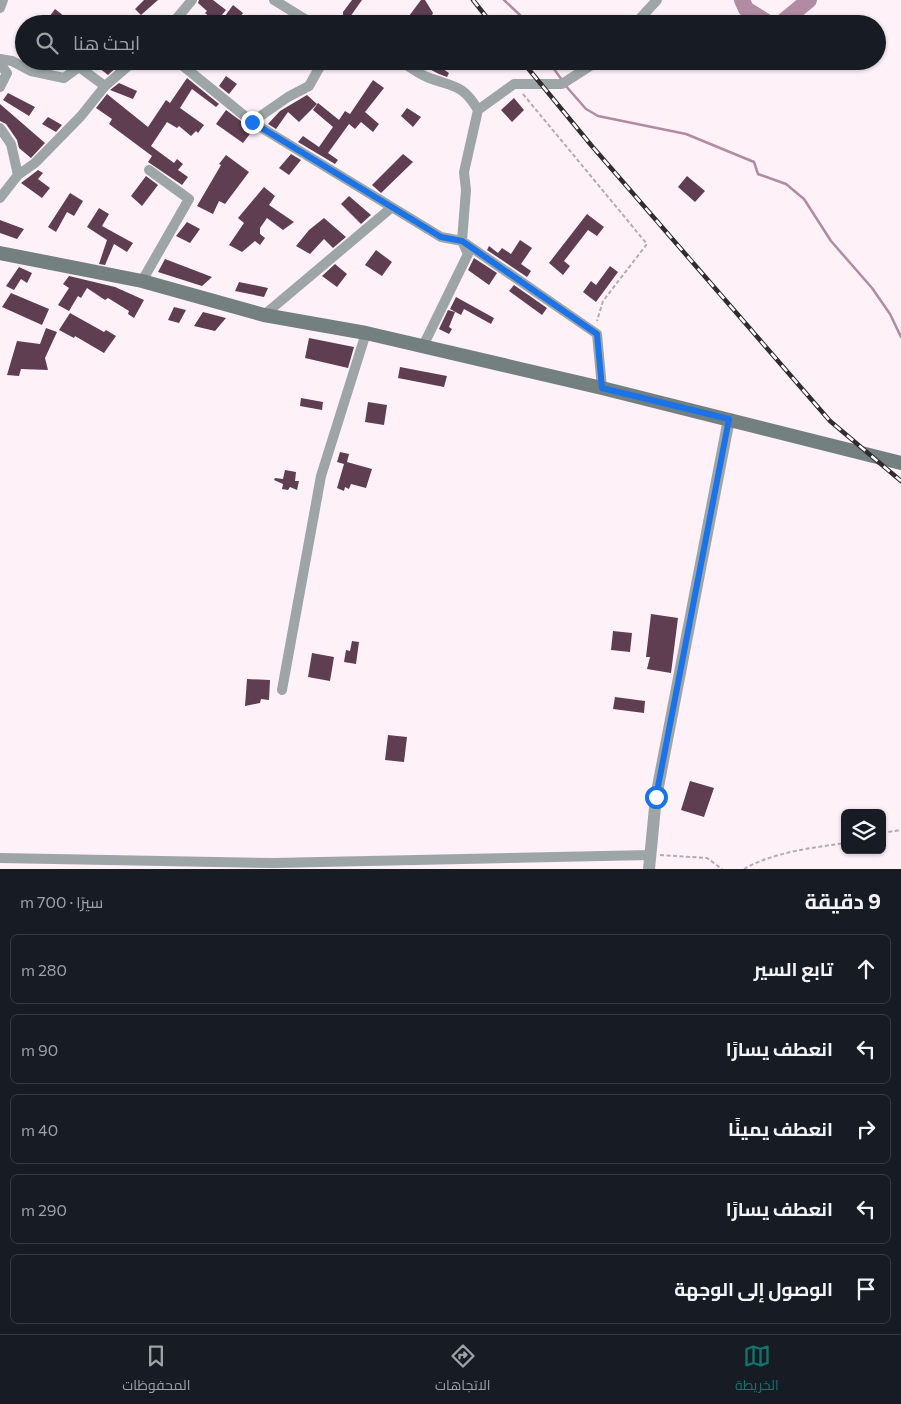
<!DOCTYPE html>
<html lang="ar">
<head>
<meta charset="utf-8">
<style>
  :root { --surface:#171b24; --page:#20242c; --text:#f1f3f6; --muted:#9ea1a6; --line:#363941; --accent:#0f766e }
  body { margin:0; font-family:Commissioner,Cairo,sans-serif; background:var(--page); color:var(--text); direction:rtl }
  .controls { position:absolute; right:15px; bottom:15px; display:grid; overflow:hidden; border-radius:8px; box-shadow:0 1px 4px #0004 }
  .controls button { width:45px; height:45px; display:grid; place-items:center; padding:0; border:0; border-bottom:1px solid var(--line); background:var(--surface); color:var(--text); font:25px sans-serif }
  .stop { position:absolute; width:15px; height:15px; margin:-11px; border:4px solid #1a73e8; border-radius:50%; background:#fff }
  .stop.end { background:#1a73e8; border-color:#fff; box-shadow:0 1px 5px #0008 }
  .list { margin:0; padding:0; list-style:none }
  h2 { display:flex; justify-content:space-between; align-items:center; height:65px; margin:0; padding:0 20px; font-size:21px }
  h2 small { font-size:16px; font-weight:400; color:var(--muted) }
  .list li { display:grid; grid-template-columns:32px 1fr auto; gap:15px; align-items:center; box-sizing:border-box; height:70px; margin:0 10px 10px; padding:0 10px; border:1px solid var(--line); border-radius:8px }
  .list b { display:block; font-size:19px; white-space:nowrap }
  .list em { font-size:16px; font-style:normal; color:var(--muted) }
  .icon { flex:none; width:28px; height:28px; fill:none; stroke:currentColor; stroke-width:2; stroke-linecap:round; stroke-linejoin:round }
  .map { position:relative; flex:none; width:901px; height:869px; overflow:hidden; direction:ltr }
  .search { position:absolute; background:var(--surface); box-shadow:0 1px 4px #0004; left:15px; right:15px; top:15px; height:55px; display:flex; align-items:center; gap:12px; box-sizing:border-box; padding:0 18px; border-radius:28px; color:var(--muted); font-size:19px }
  .sheet { height:465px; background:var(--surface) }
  nav { display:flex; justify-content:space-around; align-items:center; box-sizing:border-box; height:70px; border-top:1px solid var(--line); background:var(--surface); font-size:14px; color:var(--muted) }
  nav a { display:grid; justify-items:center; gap:2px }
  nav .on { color:var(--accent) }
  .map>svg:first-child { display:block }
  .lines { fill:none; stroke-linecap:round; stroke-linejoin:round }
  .stream { stroke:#b18ba1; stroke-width:2.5 }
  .river { stroke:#b18ba1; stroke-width:16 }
  .building { fill:#5f3e52 }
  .path { stroke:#b4abaf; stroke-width:2; stroke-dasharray:4 2.5; stroke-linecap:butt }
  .minor { stroke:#9ea5a6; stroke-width:10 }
  .tertiary { stroke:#9ea5a6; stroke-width:12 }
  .secondary { stroke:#747f80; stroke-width:14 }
  .rail-casing { stroke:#312c2e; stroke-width:4.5 }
  .rail { stroke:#fff; stroke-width:2.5; stroke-dasharray:8; stroke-linecap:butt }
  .route { stroke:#1a73e8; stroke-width:6 }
</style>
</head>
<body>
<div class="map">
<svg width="901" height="869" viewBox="0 0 901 869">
  <rect width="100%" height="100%" fill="#fef2f8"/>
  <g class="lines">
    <path class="stream" d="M504 0 520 15 525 24
      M548 61 562 80
      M565 85 586 109 598 116 686 134 754 162 758 174 786 184 804 199 831 241 872 288 890 314 901 337"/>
    <path class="river" d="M742 0 746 9 770 24
      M780 24 809 0"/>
  </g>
  <path class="building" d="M144 0H158L141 15 135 9Z
    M199 0H213L226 10 216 22 205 13 207 11 198 3Z
    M352 0H362L345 24H343V12Z
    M421 0H425L433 13 428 24H403Z
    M233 5 243 13 235 24 225 16Z
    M55 9 74 24H44Z
    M90 61H123L108 75Z
    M414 61H431L449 73 447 77 439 74Z
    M226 76 237 84 229 94 219 86Z
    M187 78 219 104 216 107 192 89 180 108 204 125 198 133 196 131 191 136 179 126 177 128 167 122 151 146 174 163 177 159 183 164 178 170 188 177 182 185 148 162 152 156 109 124 112 119 96 108 107 94 148 127 166 100 170 103Z
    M373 80 384 88 365 112 379 124 373 132 361 122 355 129 349 124 328 153 338 160 335 164 298 142 303 136 319 147 333 127 313 110 318 103 339 120 345 111 350 114Z
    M119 83 137 91 133 99 110 90Z
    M8 93 35 107 29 116 3 100Z
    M307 95 317 104 299 122 288 112 276 129 268 124 280 111Z
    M514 98 524 110 512 122 501 110Z
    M0 104 45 143 31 158 19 148 17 140 6 124 0 121Z
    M407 108 421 117 413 127 401 116Z
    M226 110 253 130 243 143 216 124Z
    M48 117 62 125 56 132 42 124Z
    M291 154 301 160 289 175 279 168Z
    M403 154 413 162 381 193 372 185Z
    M226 155 249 172 225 204 219 201 213 214 197 206 221 165 219 164Z
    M38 170 43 173 38 179 50 188 42 198 21 183Z
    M146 176 158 185 142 206 131 196Z
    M687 176 705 191 695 202 678 187Z
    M264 187 275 196 269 205 294 222 283 230 267 218 260 228V234L265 238 260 245 255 241 242 252 229 245 244 223 238 218Z
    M70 193 83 201 74 216 67 212 56 232 48 227Z
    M349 196 371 215 361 224 341 204Z
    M99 208 109 214 102 226 133 243 127 252 114 244 105 265 99 264 107 240 87 227Z
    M587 214 604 227 597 236 588 230 564 261 570 266 563 275 549 263Z
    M324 218 346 237 333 248 324 239 310 254 296 246 309 230Z
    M0 220 24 229 17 239 0 233Z
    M187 222 200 229 190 243 176 236Z
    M520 240 532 248 521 264 531 271 527 277 487 250 489 246 498 253 502 248 511 254Z
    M376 250 392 262 382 276 365 265Z
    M474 258 497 273 489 285 468 270Z
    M165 259 212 277 202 286 158 272Z
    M335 264 347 274 337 287 322 276Z
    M610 266 618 272 596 302 583 292 591 281 596 285Z
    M19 267 32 273 27 283 21 279 14 290 6 286Z
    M69 276 115 287 144 300 134 318 128 314 129 311 108 298 105 300 87 288 81 298 78 296 69 311 58 305 69 288 63 284Z
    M239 282 268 288 264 297 235 291Z
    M514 285 547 308 542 315 509 291Z
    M11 293 49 309 42 325 2 307Z
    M456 297 494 318 491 324 464 309 461 315 450 309Z
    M174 307 186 310 179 323 168 320Z
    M448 310 455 312 449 327 452 329 449 334 439 329Z
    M203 312 226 318 215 331 194 326Z
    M70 313 104 332 106 330 116 336 104 353 75 336 74 338 59 330Z
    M46 328 57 332 45 358 48 370 21 369 19 376 7 375 17 341 40 344Z
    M309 338 354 347 348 368 305 358Z
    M400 367 447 376 444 387 398 378Z
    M301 398 323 402 322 410 300 406Z
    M368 402 387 405 384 425 365 422Z
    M340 452 349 454 347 462 372 469 366 488 351 484 349 489 345 487 344 491 337 488 344 464 337 462Z
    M285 470 296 472 295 481H299L297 490 290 487 288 490 282 489 283 484 274 480 275 478 283 479Z
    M651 614 678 618 671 673 647 669 650 657H646Z
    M613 631 632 633 630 652 611 650Z
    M352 641 359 642 356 664 344 662 346 650 350 651Z
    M312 653 334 657 330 681 308 677Z
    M247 679 270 680 269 700 261 699 260 703 245 706Z
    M615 697 645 701 644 713 613 709Z
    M388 735 407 737 404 762 385 760Z
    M690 781 714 788 704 817 681 810Z"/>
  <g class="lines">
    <path class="path" d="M523 94 647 244 603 301 597 321
      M882 833 901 830
      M660 855 707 858 722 869
      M744 869C774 852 811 848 845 843"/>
    <path class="minor" d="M274 0 313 24
      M0 8 3 0
      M172 24 192 0
      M635 24 657 0
      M0 59 12 61 31 71 64 78 79 67 105 86
      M177 61 252 122 441 237 462 241 597 334 602 388
      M400 61C409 66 418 74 427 77 454 88 462 83 478 110L464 172 466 190 462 241 468 254 423 346
      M0 64 7 73 0 87
      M478 110 514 84H562L598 61
      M252 122 288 97 309 86 323 61
      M0 128 11 144 18 175
      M0 198 18 175 35 163 81 116 105 86 134 61
      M142 281 189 199 149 170
      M264 315 391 208
      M282 690 321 476 366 333
      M0 858 274 863 650 855"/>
    <path class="tertiary" d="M649 869 656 797 729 419"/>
    <path class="secondary" d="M0 253 142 281 264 315 366 333 602 388 901 463"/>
    <g class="rail-casing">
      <path id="rail" d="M473 0 492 24
        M522 61 591 145 830 421 901 481"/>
    </g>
    <use href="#rail" class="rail"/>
  </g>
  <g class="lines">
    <path class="route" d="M252 122 441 237 462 241 597 334 602 388 729 419 656 797"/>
  </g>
</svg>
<div class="controls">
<button><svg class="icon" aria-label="layers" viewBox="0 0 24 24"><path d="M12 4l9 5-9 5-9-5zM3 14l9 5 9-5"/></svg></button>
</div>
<div class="stop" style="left:656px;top:797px"></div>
<div class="stop end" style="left:252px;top:122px"></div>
<div class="search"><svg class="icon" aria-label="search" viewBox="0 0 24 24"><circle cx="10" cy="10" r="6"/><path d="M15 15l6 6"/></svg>ابحث هنا</div>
</div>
<section class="sheet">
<h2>9 دقيقة<small>سيرًا · 700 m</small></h2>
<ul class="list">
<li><svg class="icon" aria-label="ahead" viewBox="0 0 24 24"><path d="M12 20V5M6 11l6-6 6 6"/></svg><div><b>تابع السير</b></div><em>280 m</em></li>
<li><svg class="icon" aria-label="left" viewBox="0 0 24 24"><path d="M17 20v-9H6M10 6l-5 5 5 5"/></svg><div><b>انعطف يسارًا</b></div><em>90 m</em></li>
<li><svg class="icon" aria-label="right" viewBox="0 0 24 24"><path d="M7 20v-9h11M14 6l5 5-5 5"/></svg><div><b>انعطف يمينًا</b></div><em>40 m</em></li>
<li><svg class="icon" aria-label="left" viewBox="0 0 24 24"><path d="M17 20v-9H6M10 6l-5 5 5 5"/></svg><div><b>انعطف يسارًا</b></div><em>290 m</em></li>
<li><svg class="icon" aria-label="arrive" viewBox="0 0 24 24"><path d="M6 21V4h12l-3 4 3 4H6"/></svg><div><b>الوصول إلى الوجهة</b></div></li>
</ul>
</section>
<nav>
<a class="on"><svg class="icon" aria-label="map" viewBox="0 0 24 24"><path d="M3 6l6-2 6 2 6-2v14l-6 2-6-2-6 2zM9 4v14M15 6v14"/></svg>الخريطة</a>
<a><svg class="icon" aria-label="directions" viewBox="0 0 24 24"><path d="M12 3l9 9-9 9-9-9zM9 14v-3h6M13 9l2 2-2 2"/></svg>الاتجاهات</a>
<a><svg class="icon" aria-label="saved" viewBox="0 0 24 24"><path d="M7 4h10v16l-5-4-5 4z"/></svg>المحفوظات</a>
</nav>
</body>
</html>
